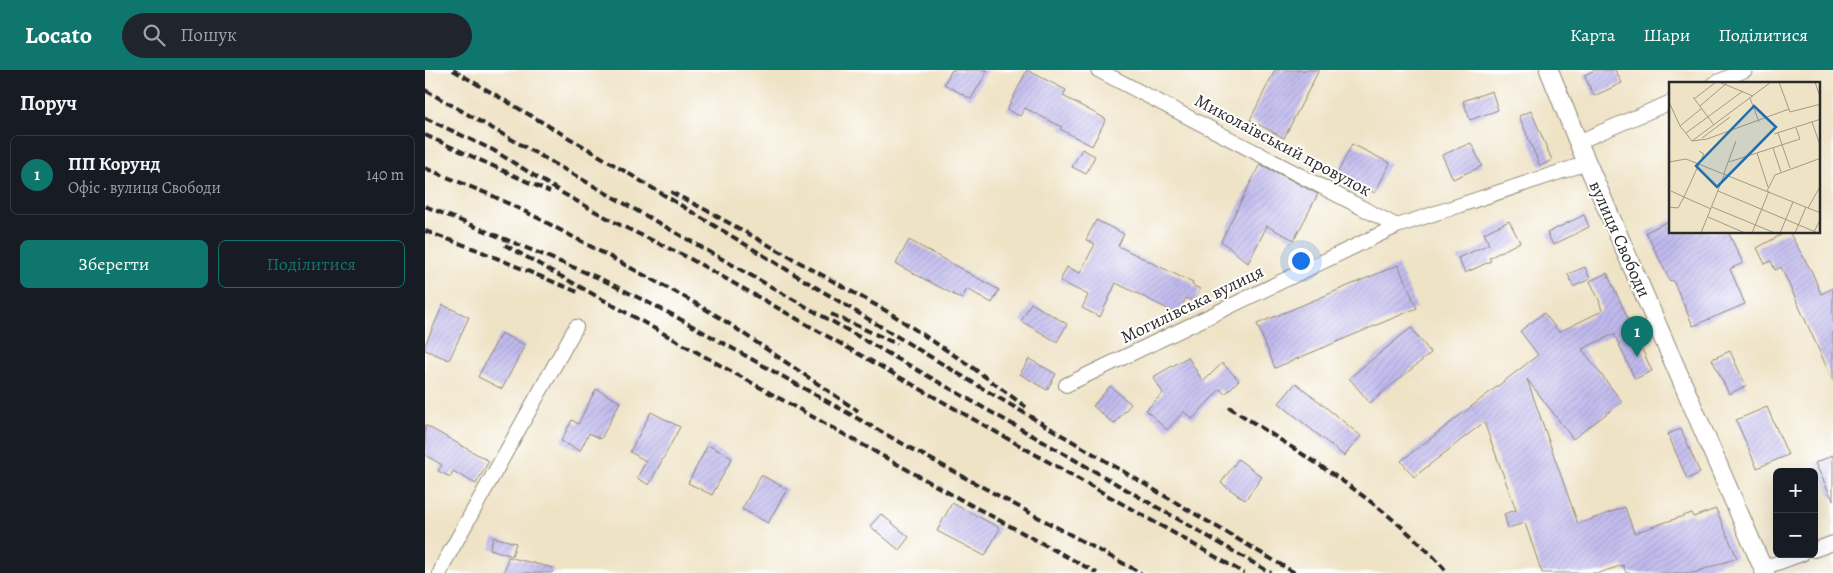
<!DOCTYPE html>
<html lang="uk">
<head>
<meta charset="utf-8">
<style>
  :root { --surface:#171b24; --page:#20242c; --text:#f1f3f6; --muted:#9ea1a6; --line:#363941; --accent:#0f766e }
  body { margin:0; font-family:Alegreya,serif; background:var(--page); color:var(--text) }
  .controls { position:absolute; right:15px; bottom:15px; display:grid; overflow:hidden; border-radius:8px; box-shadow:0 5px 20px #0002 }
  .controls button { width:45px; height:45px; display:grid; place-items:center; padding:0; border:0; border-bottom:1px solid var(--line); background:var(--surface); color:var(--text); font:25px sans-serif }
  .you { position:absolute; left:875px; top:190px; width:18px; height:18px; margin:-12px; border:4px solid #fff; border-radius:50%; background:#1a73e8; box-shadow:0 0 0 8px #1a73e833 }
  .badge { display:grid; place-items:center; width:32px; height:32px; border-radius:50%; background:var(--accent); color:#fff; font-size:16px; font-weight:700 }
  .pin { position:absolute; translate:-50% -41px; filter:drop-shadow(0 1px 2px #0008) }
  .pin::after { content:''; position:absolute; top:26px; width:18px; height:15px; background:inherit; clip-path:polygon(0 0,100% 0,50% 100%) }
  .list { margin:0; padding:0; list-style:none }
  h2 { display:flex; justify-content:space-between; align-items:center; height:65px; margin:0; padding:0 20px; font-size:21px }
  h2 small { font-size:16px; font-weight:400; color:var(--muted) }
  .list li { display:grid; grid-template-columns:32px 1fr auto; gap:15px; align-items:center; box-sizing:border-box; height:80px; margin:0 10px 10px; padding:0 10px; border:1px solid var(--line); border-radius:8px }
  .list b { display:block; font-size:19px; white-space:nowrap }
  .list p { margin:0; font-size:16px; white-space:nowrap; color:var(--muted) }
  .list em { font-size:16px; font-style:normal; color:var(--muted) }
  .actions { display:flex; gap:10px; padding:15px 20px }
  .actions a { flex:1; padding:11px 0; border:1px solid var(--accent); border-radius:8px; text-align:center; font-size:18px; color:var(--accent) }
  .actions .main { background:var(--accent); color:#fff }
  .icon { flex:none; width:28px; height:28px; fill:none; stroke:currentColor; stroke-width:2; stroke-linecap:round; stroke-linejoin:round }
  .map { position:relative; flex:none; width:1408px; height:503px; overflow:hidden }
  header { display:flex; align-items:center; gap:30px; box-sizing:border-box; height:70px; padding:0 25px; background:var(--accent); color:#fff }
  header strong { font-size:24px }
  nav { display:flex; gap:28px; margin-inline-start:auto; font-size:18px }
  .search { width:350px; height:45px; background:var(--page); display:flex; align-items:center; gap:12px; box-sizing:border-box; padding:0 18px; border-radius:28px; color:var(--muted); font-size:19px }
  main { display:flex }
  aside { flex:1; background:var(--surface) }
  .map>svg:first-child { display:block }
  .building { fill:url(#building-hatch) }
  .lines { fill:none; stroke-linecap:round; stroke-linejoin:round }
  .minor-casing { stroke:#8d8778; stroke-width:16 }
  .tertiary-casing { stroke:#8d8778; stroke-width:20 }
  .minor { stroke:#fff; stroke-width:14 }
  .tertiary { stroke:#fff; stroke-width:18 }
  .rail { stroke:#2b2b2b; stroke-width:4; stroke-dasharray:8 4; stroke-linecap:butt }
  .labels { text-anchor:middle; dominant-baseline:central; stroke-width:4; stroke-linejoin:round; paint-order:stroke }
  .street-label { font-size:18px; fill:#2b2b2b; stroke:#fff }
  .inset-road { fill:none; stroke:#a19988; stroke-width:1 }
  .view { fill:#1f6fb2; fill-opacity:0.15; stroke:#1f6fb2; stroke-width:2.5 }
  .inset-edge { fill:none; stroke:#2b2b2b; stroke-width:2.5 }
</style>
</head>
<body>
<header>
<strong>Locato</strong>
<div class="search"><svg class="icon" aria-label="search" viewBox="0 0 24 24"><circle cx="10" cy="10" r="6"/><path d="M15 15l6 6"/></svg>Пошук</div>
<nav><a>Карта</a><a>Шари</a><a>Поділитися</a></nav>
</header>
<main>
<aside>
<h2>Поруч<small></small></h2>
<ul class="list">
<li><span class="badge">1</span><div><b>ПП Корунд</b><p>Офіс · вулиця Свободи</p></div><em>140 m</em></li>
</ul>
<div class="actions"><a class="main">Зберегти</a><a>Поділитися</a></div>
</aside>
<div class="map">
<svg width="1408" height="503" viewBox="0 0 1408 503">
  <defs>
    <pattern id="building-hatch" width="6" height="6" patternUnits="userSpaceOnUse" patternTransform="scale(1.25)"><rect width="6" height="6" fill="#c0b9ed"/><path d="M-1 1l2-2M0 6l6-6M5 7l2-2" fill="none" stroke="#a59fcb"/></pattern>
  </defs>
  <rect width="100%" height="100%" fill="#fff"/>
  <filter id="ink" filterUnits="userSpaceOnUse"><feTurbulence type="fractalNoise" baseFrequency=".02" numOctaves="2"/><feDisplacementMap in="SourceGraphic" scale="10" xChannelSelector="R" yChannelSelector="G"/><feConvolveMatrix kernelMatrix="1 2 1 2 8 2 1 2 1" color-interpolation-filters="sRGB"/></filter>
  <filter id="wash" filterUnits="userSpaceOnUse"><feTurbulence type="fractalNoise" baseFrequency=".0096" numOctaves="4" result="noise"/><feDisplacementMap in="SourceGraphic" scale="20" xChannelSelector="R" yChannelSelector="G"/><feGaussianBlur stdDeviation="1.12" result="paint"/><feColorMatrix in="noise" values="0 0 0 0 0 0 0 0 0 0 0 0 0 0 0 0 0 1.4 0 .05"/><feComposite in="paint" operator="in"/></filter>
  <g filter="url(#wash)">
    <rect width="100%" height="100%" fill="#efe3c6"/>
    <g id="blocks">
      <path class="building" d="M527 0H563L546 29 519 14Z
        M602 0 641 20 638 26 681 49 667 76 635 59 637 57 600 38 595 46 582 40Z
        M850 0H894L859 68 825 50Z
        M1170 0H1190L1197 13 1169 26 1159 5Z
        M1067 21 1073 40 1045 50 1038 31Z
        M1106 41 1127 90 1115 96 1094 46Z
        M1046 73 1057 96 1028 109 1017 85Z
        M927 74 965 93 950 123 912 104Z
        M657 79 670 86 661 104 647 97Z
        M835 94 893 124 869 170 842 156 823 193 796 171Z
        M1159 145 1164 157 1128 175 1122 163Z
        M671 150 699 164 693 176 768 213 767 215 775 219 769 232 761 228 753 244 691 213 675 247 657 238 663 225 635 211 642 197 655 203 670 174 661 170Z
        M1246 150V162H1303L1318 193 1305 199 1320 234 1268 256 1248 210 1245 211 1221 162Z
        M1084 151 1095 172 1064 188 1066 191 1040 203 1033 188 1064 174 1059 163Z
        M1361 162H1364L1387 202 1396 224 1408 218V311L1356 197 1350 200 1346 191 1340 194 1332 178Z
        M484 170 574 220 567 233 542 219 537 229 471 194Z
        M973 195 992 238 850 298 832 254Z
        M1160 197 1165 209 1148 217 1143 204Z
        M1182 203 1227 301 1210 309 1189 264 1157 279 1197 332 1148 369 1102 309 1153 454 1200 437 1209 463 1267 443 1268 447 1291 439 1312 488 1268 503H1201L1198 495 1174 503H1117L1100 453 1083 458 1079 444 1091 440 1059 352 989 407 976 391 1113 285 1095 261 1119 243 1134 262 1177 241 1174 230 1165 211Z
        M606 233 642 254 632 272 596 251Z
        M18 235 44 247 24 290 0 280V275Z
        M986 258 1006 283 945 333 924 308Z
        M76 263 100 275 77 319 53 307Z
        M1305 281 1321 316 1304 324 1287 289Z
        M763 287 778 312 797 293 814 310 800 324 795 319 768 349 759 342 742 360 721 340 738 323 728 307Z
        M604 289 631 304 622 320 595 304Z
        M871 313 936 366 919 386 854 333Z
        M685 316 706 334 689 354 668 336Z
        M171 319 195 332 176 369 164 363 155 381 136 371 147 350 153 354Z
        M1342 337 1363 385 1332 398 1311 350Z
        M226 342 255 357 224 415 212 408 221 391 205 382Z
        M0 355 64 391 51 414 28 401 25 407 13 401 17 395 0 385Z
        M1256 359 1275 403 1262 409 1243 364Z
        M283 375 307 388 287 425 263 413Z
        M1408 385V430L1390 393Z
        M813 389 837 407 820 430 796 413Z
        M336 405 362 419 343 453 317 439Z
        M527 433 575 458 560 486 512 461Z
        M456 444 484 467 474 480 445 456Z
        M68 467 91 473 87 486 65 479Z
        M83 487 128 498 127 503H79Z"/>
    </g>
  </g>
  <g filter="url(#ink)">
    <use href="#blocks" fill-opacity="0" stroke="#8d8778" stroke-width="1"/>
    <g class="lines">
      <g class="minor-casing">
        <path id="minor" d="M673 0 972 156
          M1288 14 1320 0
          M1153 72 1246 32
          M641 315 972 156 1162 93
          M1389 480 1408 473
          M1338 498 1377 484
          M15 503 20 491 151 257"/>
      </g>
      <g class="tertiary-casing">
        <path id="tertiary" d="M1124 0 1153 72 1340 503"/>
      </g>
      <use href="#minor" class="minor"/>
      <use href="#tertiary" class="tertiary"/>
      <path class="rail" d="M28 0 168 82 552 315 870 503
        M0 20C282 181 565 340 846 503
        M0 48 68 80 139 124 195 155 262 187 344 233 819 503
        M0 65 125 122
        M0 98 68 126 113 148 254 224 294 247 433 341
        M246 122 279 139 465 243 544 295 601 337
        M0 136 174 208 246 244 489 380 716 503
        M0 161 50 179 155 223
        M80 175 533 428 672 503
        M406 244 472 274
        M804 337C881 387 962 433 1023 503"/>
    </g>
  </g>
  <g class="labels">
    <g class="street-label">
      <text transform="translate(858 75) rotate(28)">Миколаївський провулок</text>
      <text transform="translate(1195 169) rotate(66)">вулиця Свободи</text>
      <text transform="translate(767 234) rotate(-26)">Могилівська вулиця</text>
    </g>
  </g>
  <g transform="translate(1244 12)">
    <rect width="151" height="151" fill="#efe3c6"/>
    <path class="inset-road" d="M50 0 84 14M110 0 121 30 152 22M146 0 152 18M24 15 45 43M81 16 90 40M25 17 47 0M0 20 11 44 23 59 102 0M31 24 59 0M143 40 152 66M11 44 33 26M17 51 74 9M109 51 121 86M105 52 152 37M33 56 61 35M23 59 38 57 120 27M104 66 112 90M30 69 35 72 30 82M88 71 99 105M0 80 17 77 139 126M60 80 131 57 127 46M30 82 15 115 42 127M55 91 67 59M152 103 139 126 152 131M49 109 149 151M98 109 106 93 152 76M0 125 9 126 15 115 2 109M43 125 106 151M39 135 76 151M145 150 152 136M32 151 56 91M83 151 100 109M111 151 124 120M126 151 137 125"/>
    <path class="view" d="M85 24 107 45 48 105 27 84Z"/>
    <rect width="151" height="151" class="inset-edge"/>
  </g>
</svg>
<div class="controls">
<button>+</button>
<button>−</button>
</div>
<div class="you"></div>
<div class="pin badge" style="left:1212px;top:287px">1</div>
</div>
</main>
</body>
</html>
